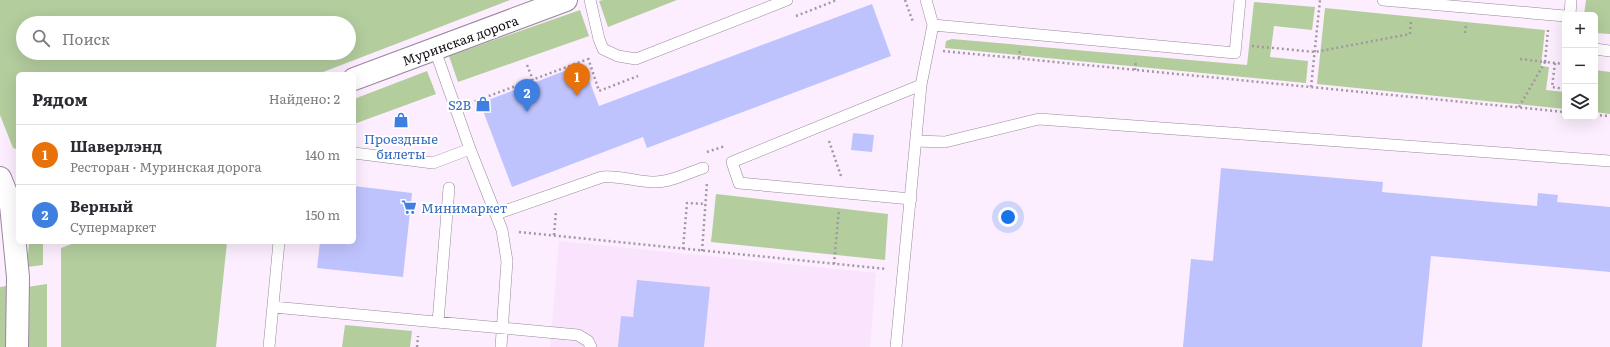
<!DOCTYPE html>
<html lang="ru">
<head>
<meta charset="utf-8">
<style>
  :root { --surface:#fff; --page:#f7f7f7; --text:#2b2b33; --muted:#7c7c81; --line:#e1e1e2; --accent:#a5206c }
  body { margin:0; font-family:Literata,serif; background:var(--page); color:var(--text) }
  .controls { position:absolute; right:12px; top:12px; display:grid; overflow:hidden; border-radius:6px; box-shadow:0 4px 16px #0002 }
  .controls button { width:36px; height:36px; display:grid; place-items:center; padding:0; border:0; border-bottom:1px solid var(--line); background:var(--surface); color:var(--text); font:20px sans-serif }
  .you { position:absolute; left:1008px; top:217px; width:14px; height:14px; margin:-10px; border:3px solid #fff; border-radius:50%; background:#1a73e8; box-shadow:0 0 0 6px #1a73e833 }
  .badge { display:grid; place-items:center; width:26px; height:26px; border-radius:50%; background:var(--accent); color:#fff; font-size:13px; font-weight:700 }
  .pin { position:absolute; translate:-50% -33px; filter:drop-shadow(0 1px 2px #0008) }
  .pin::after { content:''; position:absolute; top:21px; width:14px; height:12px; background:inherit; clip-path:polygon(0 0,100% 0,50% 100%) }
  .list { margin:0; padding:0; list-style:none }
  h2 { display:flex; justify-content:space-between; align-items:center; height:52px; margin:0; padding:0 16px; font-size:17px }
  h2 small { font-size:13px; font-weight:400; color:var(--muted) }
  .list li { display:grid; grid-template-columns:26px 1fr auto; gap:12px; align-items:center; box-sizing:border-box; height:60px; padding:0 16px; border-top:1px solid var(--line) }
  .list b { display:block; font-size:15px; white-space:nowrap }
  .list p { margin:0; font-size:13px; white-space:nowrap; color:var(--muted) }
  .list em { font-size:13px; font-style:normal; color:var(--muted) }
  .icon { flex:none; width:22px; height:22px; fill:none; stroke:currentColor; stroke-width:2; stroke-linecap:round; stroke-linejoin:round }
  .map { position:relative; flex:none; width:1610px; height:347px; overflow:hidden }
  .search { position:absolute; background:var(--surface); box-shadow:0 4px 16px #0002; left:16px; top:16px; width:340px; height:44px; display:flex; align-items:center; gap:10px; box-sizing:border-box; padding:0 14px; border-radius:22px; color:var(--muted); font-size:15px }
  .panel { position:absolute; background:var(--surface); box-shadow:0 4px 16px #0002; left:16px; top:72px; width:340px; height:172px; border-radius:6px }
  .map>svg:first-child { display:block }
  .built { fill:#fae3fd }
  .green { fill:#b3cd9d; fill-rule:evenodd }
  .building { fill:#bfc3fd }
  .lines { fill:none; stroke-linecap:round; stroke-linejoin:round }
  .lane-casing { stroke:#98889a; stroke-width:12 }
  .street-casing { stroke:#98889a; stroke-width:24 }
  .secondary-casing { stroke:#98889a; stroke-width:24 }
  .path { stroke:#a297a3; stroke-width:2.5; stroke-dasharray:2 3; stroke-linecap:butt }
  .lane { stroke:#fff; stroke-width:11 }
  .street { stroke:#fff; stroke-width:22 }
  .secondary { stroke:#fff; stroke-width:22 }
  .labels { text-anchor:middle; dominant-baseline:central; stroke-width:4; stroke-linejoin:round; paint-order:stroke }
  .street-label { font-size:13px; fill:#150f16; stroke:#fff }
  .shop-label { font-size:13px; fill:#366cbe; stroke:#fff; text-anchor:end }
</style>
</head>
<body>
<div class="map">
<svg width="1610" height="347" viewBox="0 0 1610 347">
  <rect width="100%" height="100%" fill="#fceefe"/>
  <path class="built" d="M559 241 876 273 870 347H550Z"/>
  <path class="green" d="M0 0H510L318 74H18V150L13 148 0 115ZM23 23H349V53H23Z
    M603 0H677L608 27 599 1Z
    M1586 0H1610V34L1595 33V15H1584Z
    M1254 2 1315 7 1312 30 1274 26 1270 57 1308 61 1306 83 945 48 946 41 952 39 1247 65Z
    M1325 8 1545 30 1541 66 1549 67 1546 90 1565 92V109L1317 84Z
    M580 10 589 36 458 82 449 56Z
    M1595 70 1610 72V114L1595 112Z
    M427 71 436 94 354 124V99Z
    M716 194 888 214 885 260 711 242Z
    M29 242H43V265L27 267Z
    M77 242H227L216 347H61V248Z
    M47 284V347H27V287Z
    M6 286 7 347H0V287Z
    M345 325 412 331 410 347H342Z"/>
  <path class="building" d="M872 4 891 56 647 148 643 137 512 187 480 103 583 64 599 106Z
    M853 133 874 135 872 152 851 150Z
    M1221 168 1383 182 1382 192 1537 206 1538 193 1558 195 1557 202 1610 207V272L1431 256 1422 347H1183L1191 259 1213 261Z
    M354 186 412 193 403 277 317 268 320 242H354Z
    M637 280 710 287 704 347H618L621 316 633 317Z"/>
  <g class="lines">
    <g class="lane-casing">
      <path id="lane" d="M590 0 599 39 603 49 618 56 636 59 787 0
        M926 0 933 25 1235 53 1240 0
        M1383 0 1565 16
        M1570 15 1571 0
        M1595 49 1610 51
        M435 50 470 149 502 230 507 261 501 347
        M916 141 945 142 1039 119 1610 161
        M354 153 433 163 470 149
        M911 199 739 183 732 162 921 85
        M496 214 602 177C620 175 637 182 655 182 671 182 688 173 703 168
        M273 307 578 335 588 341 591 347
        M438 322 449 188
        M269 347 279 242
        M896 347 921 85 933 25"/>
    </g>
    <g class="street-casing">
      <path id="street" d="M11 205 18 277 17 347"/>
    </g>
    <g class="secondary-casing">
      <path id="secondary" d="M354 79 566 0
        M0 178 11 205"/>
    </g>
    <path class="path" d="M905 0 913 22
      M796 16 837 0
      M1548 30 1545 62 1565 64
      M1465 33 1466 23
      M1252 46 1315 52 1410 34 1411 19
      M943 51 1565 112
      M588 58 599 91 638 76
      M1019 58 1020 48
      M1555 63 1552 87 1565 89
      M527 65 533 80
      M1135 70 1136 60
      M1311 87 1320 0
      M470 103 588 59
      M1519 107 1545 62 1520 59
      M1595 115 1610 116
      M829 141 841 176
      M707 152 725 146
      M519 232 886 269
      M554 235 556 210
      M683 249 687 203 706 204
      M702 251 707 183
      M834 264 839 209
      M417 347 418 336"/>
    <use href="#lane" class="lane"/>
    <use href="#street" class="street"/>
    <use href="#secondary" class="secondary"/>
  </g>
  <defs>
    <g id="shop-bare" transform="scale(1.2)"><path d="M-5-2.5h2.3a2.7 3.5 0 0 1 5.4 0H5L5.5 6h-11ZM-1.5-2.5h3a1.5 2.3 0 0 0-3 0Z" fill="#3f7fe0" stroke="#fff" stroke-width="2.5" paint-order="stroke"/></g>
    <g id="supermarket-bare" transform="scale(1.2)"><path d="M-6-5.5h2.5l.6 2H6L4.5 2H-2.5L-4.4-4H-6ZM-1.5 3.2a1.3 1.3 0 1 0 .1 0ZM3 3.2a1.3 1.3 0 1 0 .1 0Z" fill="#3f7fe0" stroke="#fff" stroke-width="2.5" paint-order="stroke"/></g>
  </defs>
  <g fill-rule="evenodd">
    <use href="#shop-bare" x="483" y="104"/>
    <use href="#shop-bare" x="401" y="120"/>
    <use href="#supermarket-bare" x="409" y="207"/>
  </g>
  <g class="labels">
    <g class="street-label">
      <text transform="translate(460 40) rotate(-20)">Муринская дорога</text>
    </g>
    <g class="shop-label">
      <text x="471" y="104">S2B</text>
      <text x="401" y="138" text-anchor="middle">Проездные<tspan x="401" dy="15">билеты</tspan></text>
      <text x="421" y="207" text-anchor="start">Минимаркет</text>
    </g>
  </g>
</svg>
<div class="controls">
<button>+</button>
<button>−</button>
<button><svg class="icon" aria-label="layers" viewBox="0 0 24 24"><path d="M12 4l9 5-9 5-9-5zM3 14l9 5 9-5"/></svg></button>
</div>
<div class="you"></div>
<div class="pin badge" style="left:577px;top:96px;background:#e8710a">1</div>
<div class="pin badge" style="left:527px;top:112px;background:#3f7fe0">2</div>
<div class="search"><svg class="icon" aria-label="search" viewBox="0 0 24 24"><circle cx="10" cy="10" r="6"/><path d="M15 15l6 6"/></svg>Поиск</div>
<section class="panel">
<h2>Рядом<small>Найдено: 2</small></h2>
<ul class="list">
<li><span class="badge" style="background:#e8710a">1</span><div><b>Шаверлэнд</b><p>Ресторан · Муринская дорога</p></div><em>140 m</em></li>
<li><span class="badge" style="background:#3f7fe0">2</span><div><b>Верный</b><p>Супермаркет</p></div><em>150 m</em></li>
</ul>
</section>
</div>
</body>
</html>
